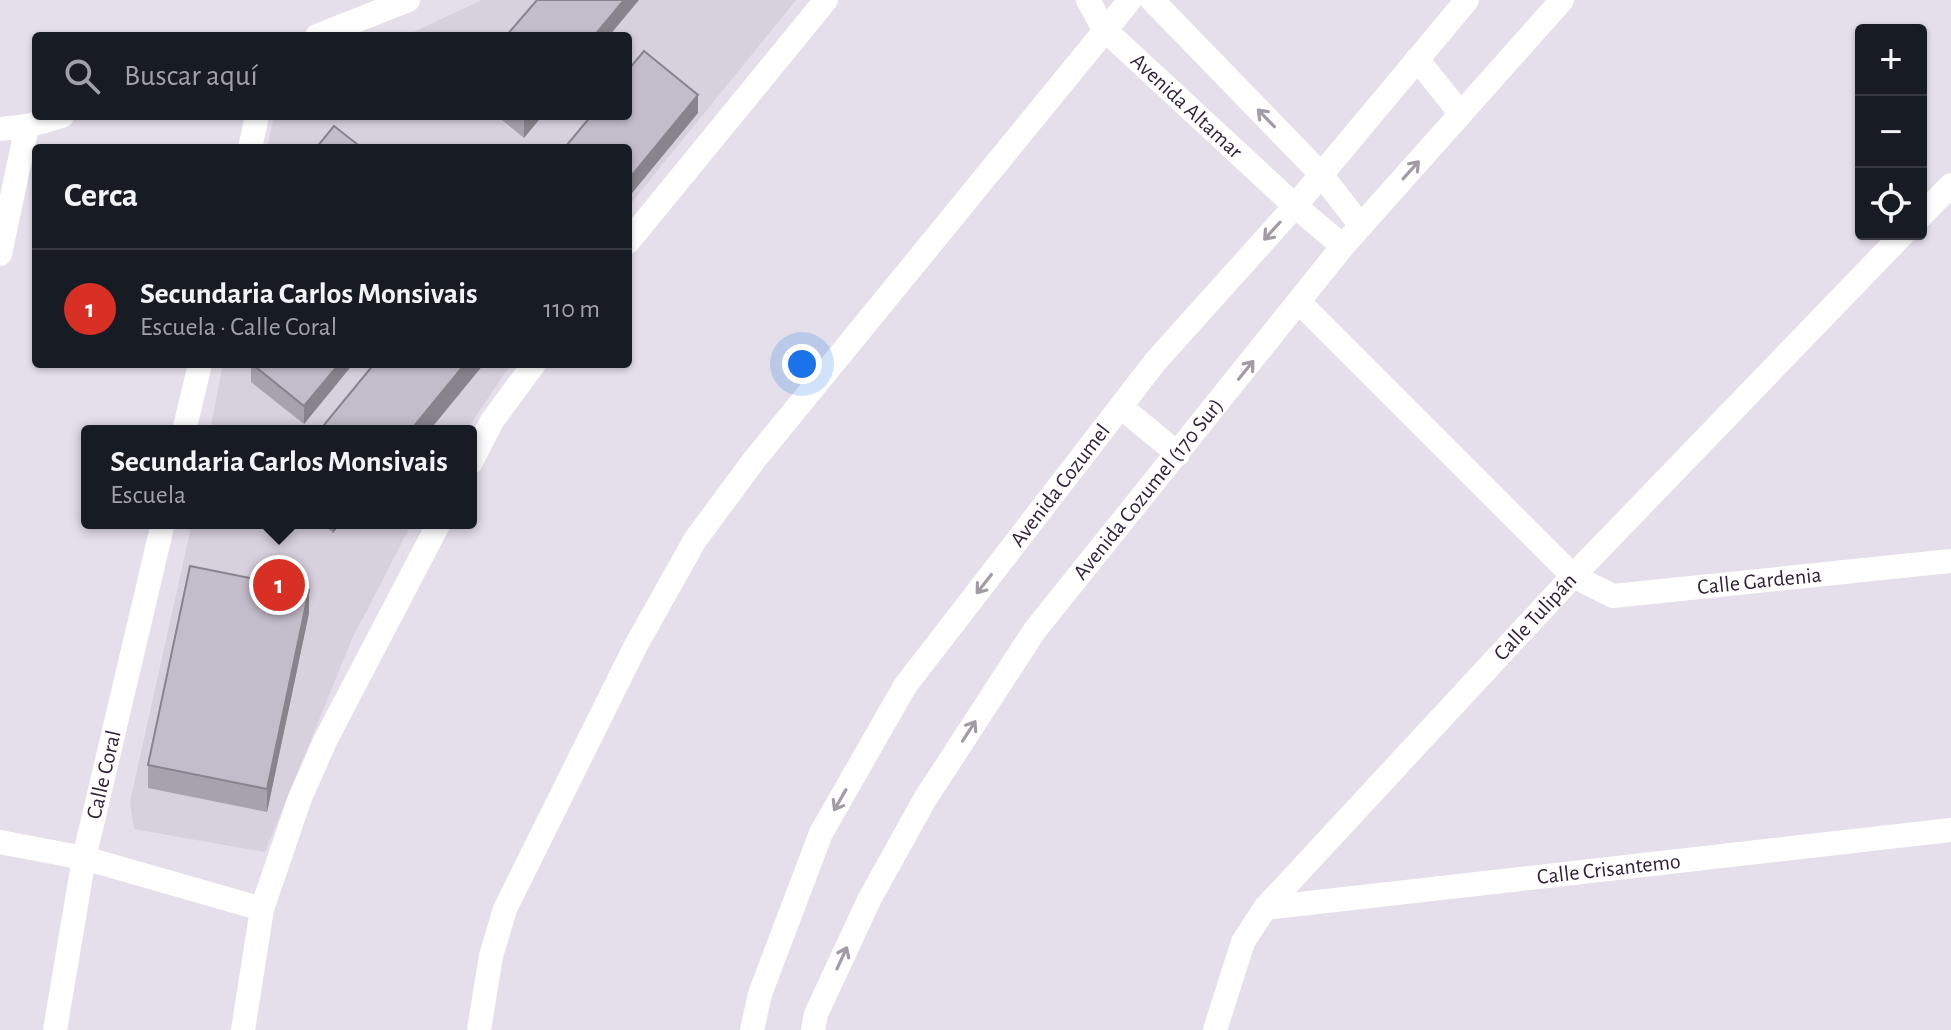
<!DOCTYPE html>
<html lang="es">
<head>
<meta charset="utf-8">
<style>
  :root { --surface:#171b24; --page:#242831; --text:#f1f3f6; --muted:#9ea1a6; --line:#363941; --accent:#d93025 }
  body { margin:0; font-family:"Alegreya Sans",sans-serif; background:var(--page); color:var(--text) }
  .controls { position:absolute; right:24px; top:24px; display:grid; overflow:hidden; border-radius:8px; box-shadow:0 2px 6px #0004 }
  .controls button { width:72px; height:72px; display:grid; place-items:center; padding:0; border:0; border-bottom:2px solid var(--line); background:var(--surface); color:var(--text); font:40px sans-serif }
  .you { position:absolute; left:802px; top:364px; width:28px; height:28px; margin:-20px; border:6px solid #fff; border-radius:50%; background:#1a73e8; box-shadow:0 0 0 12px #1a73e833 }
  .badge { display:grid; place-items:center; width:52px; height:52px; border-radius:50%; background:var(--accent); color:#fff; font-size:26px; font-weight:700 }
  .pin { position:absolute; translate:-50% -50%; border:4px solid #fff; box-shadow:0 2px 8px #0006 }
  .popup { position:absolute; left:81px; top:425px; width:396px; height:104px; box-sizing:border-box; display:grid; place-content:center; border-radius:8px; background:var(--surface); filter:drop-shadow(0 2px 6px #0005); font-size:26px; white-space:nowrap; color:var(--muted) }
  .popup b { font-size:30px; color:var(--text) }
  .popup::after { content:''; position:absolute; left:50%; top:100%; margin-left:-16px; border:16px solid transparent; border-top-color:var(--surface) }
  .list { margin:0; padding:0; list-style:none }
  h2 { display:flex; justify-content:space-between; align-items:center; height:104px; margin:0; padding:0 32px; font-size:34px }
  h2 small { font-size:26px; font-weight:400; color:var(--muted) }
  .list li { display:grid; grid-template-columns:52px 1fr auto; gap:24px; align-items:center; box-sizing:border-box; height:120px; padding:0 32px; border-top:2px solid var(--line) }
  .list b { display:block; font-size:30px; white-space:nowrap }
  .list p { margin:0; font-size:26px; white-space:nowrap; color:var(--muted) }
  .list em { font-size:26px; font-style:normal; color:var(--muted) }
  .icon { flex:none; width:44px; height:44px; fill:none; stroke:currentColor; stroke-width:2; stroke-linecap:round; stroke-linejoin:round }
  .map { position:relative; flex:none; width:1951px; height:1030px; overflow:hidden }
  .search { position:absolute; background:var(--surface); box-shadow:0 2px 6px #0004; left:32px; top:32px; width:600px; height:88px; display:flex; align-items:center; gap:20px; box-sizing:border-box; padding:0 28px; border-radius:8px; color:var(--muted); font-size:30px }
  .panel { position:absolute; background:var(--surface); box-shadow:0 2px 6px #0004; left:32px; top:144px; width:600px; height:224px; border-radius:8px }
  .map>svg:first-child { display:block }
  .built { fill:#d7d0dd }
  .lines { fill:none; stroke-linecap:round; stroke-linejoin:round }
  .minor { stroke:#fff; stroke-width:24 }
  .wall { fill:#a8a2ae }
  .shaded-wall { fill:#88848d }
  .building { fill:#c3bcca; stroke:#88848d; stroke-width:2 }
  .oneway { stroke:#a29ba6 }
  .labels { text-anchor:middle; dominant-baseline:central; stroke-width:8; stroke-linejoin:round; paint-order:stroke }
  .street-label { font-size:22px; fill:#302139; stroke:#f2eff6 }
</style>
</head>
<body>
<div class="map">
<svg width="1951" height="1030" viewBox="0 0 1951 1030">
  <rect width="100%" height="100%" fill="#e4dfea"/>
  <path class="built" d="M482 0H796L628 207V148H267L274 116H628V36H405Z
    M223 364H511L466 431H210Z
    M192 523H412L352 639 265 852 134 829 130 802Z"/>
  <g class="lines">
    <g class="minor">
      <path id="s1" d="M1088 0 1104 29 1295 206 1343 246"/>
      <path d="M1152 0 1320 173 1361 226"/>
      <path d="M317 36 408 0"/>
      <path d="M1417 59 1461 114"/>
      <path d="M0 129 27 126 62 116"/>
      <path d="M250 148 257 116"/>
      <path d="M1921 216 1951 185"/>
      <path d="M628 242 826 0"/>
      <path d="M0 254 27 126"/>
      <path id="s2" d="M1300 303 1573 576 1613 596 1951 561"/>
      <path d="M1121 407 1178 454"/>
      <path d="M184 431 200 364"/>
      <path d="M471 462 492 421 534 364"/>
      <path d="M0 842 84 858 262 909"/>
      <path id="s3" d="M1265 908 1951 830"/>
      <path id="s4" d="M55 1030 84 858 163 523"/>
      <path d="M243 1030 262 909 300 798 326 739 439 523"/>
      <path d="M479 1030 491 956 505 909 635 647 695 540 755 459 1130 0"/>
      <path id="s5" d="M752 1030 760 994 821 833 905 686 1155 362 1295 206 1467 0"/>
      <path id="s6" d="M813 1030 816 1014 870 898 925 799 1035 630 1343 246 1562 0"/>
      <path id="s7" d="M1215 1030 1243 942 1265 908 1573 576 1903 234"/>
    </g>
  </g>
  <path class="wall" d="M497 116H542L524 138Z
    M251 364H353L304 424 251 382Z
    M321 523H341L333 533Z
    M309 613 267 812 148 788V765Z"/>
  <path class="shaded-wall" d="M624 0H639L609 36H594Z
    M698 95V113L628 198V180Z
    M527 116H542L524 138V120Z
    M339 364H353L304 424V406Z
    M465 364H484L429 431H410Z
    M333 523H341L333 533Z
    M309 590V613L267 812V789Z"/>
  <path class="building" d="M537 0H624L594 36H506Z
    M644 51 698 95 628 180V148H569L566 146 591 116H628V70Z
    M334 126 362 148H316Z
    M252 364H339L304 406Z
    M374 364H465L410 431H319Z
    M190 566 309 590 267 789 148 765Z"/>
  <defs><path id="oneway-shaft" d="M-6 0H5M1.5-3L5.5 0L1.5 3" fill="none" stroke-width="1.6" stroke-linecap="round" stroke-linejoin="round" transform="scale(2)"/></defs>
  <g class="oneway">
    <use href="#oneway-shaft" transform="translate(1266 118) rotate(-134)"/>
    <use href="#oneway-shaft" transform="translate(1411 170) rotate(-48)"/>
    <use href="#oneway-shaft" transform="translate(1272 231) rotate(132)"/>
    <use href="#oneway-shaft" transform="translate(1246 370) rotate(-51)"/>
    <use href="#oneway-shaft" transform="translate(984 584) rotate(128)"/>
    <use href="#oneway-shaft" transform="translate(969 731) rotate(-57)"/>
    <use href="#oneway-shaft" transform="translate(840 800) rotate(120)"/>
    <use href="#oneway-shaft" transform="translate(842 958) rotate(-65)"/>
  </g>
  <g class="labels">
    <g class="street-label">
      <text stroke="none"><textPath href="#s1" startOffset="146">Avenida Altamar</textPath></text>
      <text stroke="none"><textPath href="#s5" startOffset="632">Avenida Cozumel</textPath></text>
      <text stroke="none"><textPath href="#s6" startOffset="640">Avenida Cozumel (170 Sur)</textPath></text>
      <text stroke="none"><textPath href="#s2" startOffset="578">Calle Gardenia</textPath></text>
      <text stroke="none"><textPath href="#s7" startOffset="530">Calle Tulipán</textPath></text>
      <text stroke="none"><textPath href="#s4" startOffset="260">Calle Coral</textPath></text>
      <text stroke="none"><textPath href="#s3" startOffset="346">Calle Crisantemo</textPath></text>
    </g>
  </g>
</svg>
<div class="controls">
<button>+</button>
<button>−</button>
<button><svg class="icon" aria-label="locate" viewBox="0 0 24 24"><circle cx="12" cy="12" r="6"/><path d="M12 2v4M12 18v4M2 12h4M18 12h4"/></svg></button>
</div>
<div class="you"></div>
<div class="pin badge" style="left:279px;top:585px">1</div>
<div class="popup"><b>Secundaria Carlos Monsivais</b>Escuela</div>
<div class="search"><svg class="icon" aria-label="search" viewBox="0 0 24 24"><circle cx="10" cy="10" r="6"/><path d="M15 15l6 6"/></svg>Buscar aquí</div>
<section class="panel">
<h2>Cerca<small></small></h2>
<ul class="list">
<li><span class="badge">1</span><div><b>Secundaria Carlos Monsivais</b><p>Escuela · Calle Coral</p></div><em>110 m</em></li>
</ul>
</section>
</div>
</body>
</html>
